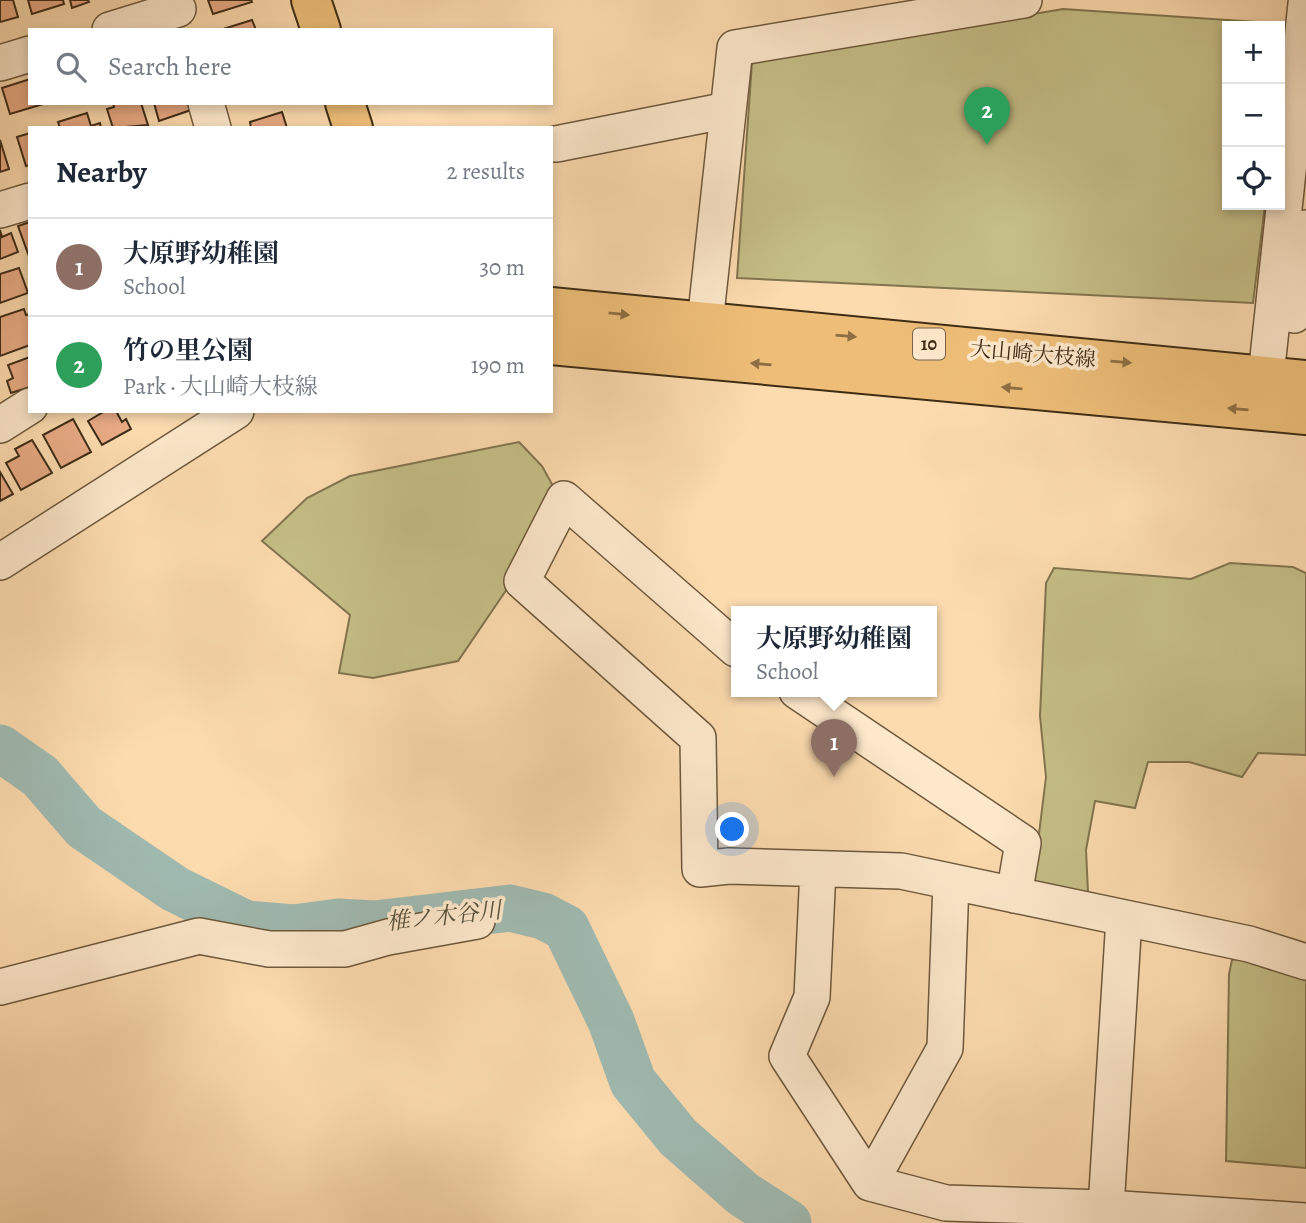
<!DOCTYPE html>
<html lang="en">
<head>
<meta charset="utf-8">
<style>
  :root { --surface:#fff; --page:#f2f2f3; --text:#1f2937; --muted:#747a83; --line:#e0e1e3; --accent:#8f2418 }
  body { margin:0; font-family:Alegreya,"Noto Serif JP",serif; background:var(--page); color:var(--text) }
  .controls { position:absolute; right:21px; top:21px; display:grid; overflow:hidden; border-radius:0px; box-shadow:0 4px 10px #0003 }
  .controls button { width:63px; height:63px; display:grid; place-items:center; padding:0; border:0; border-bottom:2px solid var(--line); background:var(--surface); color:var(--text); font:35px sans-serif }
  .you { position:absolute; left:733px; top:830px; width:24px; height:24px; margin:-18px; border:5px solid #fff; border-radius:50%; background:#1a73e8; box-shadow:0 0 0 10px #1a73e833 }
  .badge { display:grid; place-items:center; width:46px; height:46px; border-radius:50%; background:var(--accent); color:#fff; font-size:23px; font-weight:700 }
  .pin { position:absolute; translate:-50% -58px; filter:drop-shadow(0 2px 4px #0008) }
  .pin::after { content:''; position:absolute; top:37px; width:24px; height:21px; background:inherit; clip-path:polygon(0 0,100% 0,50% 100%) }
  .popup { position:absolute; left:731px; top:606px; width:206px; height:91px; box-sizing:border-box; display:grid; place-content:center; border-radius:0px; background:var(--surface); filter:drop-shadow(0 2px 5px #0005); font-size:23px; white-space:nowrap; color:var(--muted) }
  .popup b { font-size:26px; color:var(--text) }
  .popup::after { content:''; position:absolute; left:50%; top:100%; margin-left:-14px; border:14px solid transparent; border-top-color:var(--surface) }
  .list { margin:0; padding:0; list-style:none }
  h2 { display:flex; justify-content:space-between; align-items:center; height:91px; margin:0; padding:0 28px; font-size:30px }
  h2 small { font-size:23px; font-weight:400; color:var(--muted) }
  .list li { display:grid; grid-template-columns:46px 1fr auto; gap:21px; align-items:center; box-sizing:border-box; height:98px; padding:0 28px; border-top:2px solid var(--line) }
  .list b { display:block; font-size:26px; white-space:nowrap }
  .list p { margin:0; font-size:23px; white-space:nowrap; color:var(--muted) }
  .list em { font-size:23px; font-style:normal; color:var(--muted) }
  .icon { flex:none; width:38px; height:38px; fill:none; stroke:currentColor; stroke-width:2; stroke-linecap:round; stroke-linejoin:round }
  .map { position:relative; flex:none; width:1306px; height:1223px; overflow:hidden }
  .search { position:absolute; background:var(--surface); box-shadow:0 4px 10px #0003; left:28px; top:28px; width:525px; height:77px; display:flex; align-items:center; gap:18px; box-sizing:border-box; padding:0 24px; border-radius:0px; color:var(--muted); font-size:26px }
  .panel { position:absolute; background:var(--surface); box-shadow:0 4px 10px #0003; left:28px; top:126px; width:525px; height:287px; border-radius:0px }
  .map>svg:first-child { display:block }
  .green { fill:#c5be87; stroke:#82754e; stroke-width:2 }
  .lines { fill:none; stroke-linecap:round; stroke-linejoin:round }
  .river { stroke:#a0bab1; stroke-width:47 }
  .building { fill:#e8ab85; stroke:#3f2c15; stroke-width:2 }
  .minor-casing { stroke:#6e583c; stroke-width:38 }
  .major-casing { stroke:#3f2c15; stroke-width:42 }
  .minor { stroke:#fde8cb; stroke-width:35 }
  .major { stroke:#eebe78; stroke-width:38 }
  .oneway { fill:#8e6e42 }
  .labels { text-anchor:middle; dominant-baseline:central; stroke-width:7; stroke-linejoin:round; paint-order:stroke }
  .shield { fill:#fde8cb; stroke:#78644c; stroke-width:2 }
  .shield-label { font-size:19px; font-weight:bold; fill:#3f2c15 }
  .street-label { font-size:21px; fill:#3f2c15; stroke:#fde8cb }
  .water-label { font-size:23px; font-style:italic; fill:#57503c; stroke:#fde8cb }
</style>
</head>
<body>
<div class="map">
<svg width="1306" height="1223" viewBox="0 0 1306 1223">
  <rect width="100%" height="100%" fill="#fcdbaf"/>
  <filter id="stains"><feTurbulence type="fractalNoise" baseFrequency=".00286" numOctaves="4"/><feColorMatrix values="0 0 0 0 .2 0 0 0 0 .09 0 0 0 0 .02 0 0 0 .5 -.17"/></filter>
  <radialGradient id="worn" r=".72"><stop offset=".6" stop-color="#630" stop-opacity="0"/><stop offset="1" stop-color="#630" stop-opacity=".3"/></radialGradient>
  <path class="green" d="M1063 9 1287 24 1280 85V26H1227V205H1265L1253 303 737 278 752 62Z
    M519 442 542 466 558 495 511 583 458 661 373 678 339 673 350 615 262 541 307 498 350 476Z
    M1230 563 1293 567 1306 573V755L1258 753 1242 777 1189 762H1148L1135 808 1095 801 1086 850 1088 892 1075 896 1033 882 1046 777 1040 716 1046 583 1054 568 1191 579Z
    M1244 957 1306 977V1168L1226 1161 1229 974 1232 960Z"/>
  <g class="lines">
    <path class="river" d="M0 748 40 776 84 827 175 889 246 924 294 928 338 922 375 924 510 908 543 916 566 928 611 1021 633 1082 678 1137 743 1194 788 1223"/>
  </g>
  <path class="building" d="M0 0H13L18 17 0 22Z
    M28 0H63L64 4 32 14Z
    M70 0H88L89 2 72 8Z
    M208 0H251L252 2 213 14Z
    M252 20 256 30H220Z
    M30 79V103L43 104 10 114 2 88Z
    M113 103H141L148 125 113 128 107 109 114 107Z
    M154 103H189L191 110 159 121Z
    M282 112 287 128H251L250 122Z
    M87 113 91 126 100 123 101 128H60L58 122Z
    M30 133V165L26 166 17 137Z
    M0 140 9 169 0 172Z
    M30 222V259L18 226Z
    M0 230 2 237 11 233 18 252 0 259Z
    M19 268 28 293 0 303V274Z
    M24 309 26 315 30 314V345L0 356V317Z
    M30 357V387L11 393 7 381 13 378 8 365Z
    M105 411H116L122 422 126 419 131 429 102 445 88 421Z
    M73 419 91 452 61 468 43 435Z
    M32 440 52 473 21 490 6 463 19 456 15 449Z
    M0 472 13 494 0 501Z"/>
  <g class="lines">
    <g class="minor-casing">
      <path id="minor" d="M110 30 178 9
        M0 63 30 54
        M206 103 213 128
        M556 144 728 110
        M0 210 30 201
        M1294 315 1306 228
        M705 323 735 48 1024 0
        M1266 376 1306 4
        M0 425 30 406
        M0 562 236 411
        M736 649 564 499 522 581 698 738 700 869 729 866 901 871 1249 944 1306 962
        M797 691 1023 843 1014 895
        M818 869 812 997 787 1056 870 1183 946 1203 1106 1208 1306 1221
        M0 987 199 936 269 949H345L388 937 477 921
        M870 1183 945 1048 951 882
        M1106 1208 1124 918"/>
    </g>
    <g class="major-casing">
      <path id="major" d="M311 0 321 30
        M345 103 353 128
        M551 307 1306 380
        M551 345 1306 415"/>
    </g>
    <use href="#minor" class="minor"/>
    <use href="#major" class="major"/>
  </g>
  <defs><path id="oneway-solid" d="M-6-.8H1V-3.2L6.5 0L1 3.2V.8H-6Z" transform="scale(1.75)"/></defs>
  <g class="oneway">
    <use href="#oneway-solid" transform="translate(619 314) rotate(6)"/>
    <use href="#oneway-solid" transform="translate(846 336) rotate(5)"/>
    <use href="#oneway-solid" transform="translate(1121 362) rotate(5)"/>
    <use href="#oneway-solid" transform="translate(761 364) rotate(-175)"/>
    <use href="#oneway-solid" transform="translate(1012 388) rotate(-175)"/>
    <use href="#oneway-solid" transform="translate(1238 409) rotate(-175)"/>
  </g>
  <g class="labels">
    <rect class="shield" x="913" y="328.5" width="32" height="31" rx="5"/>
    <g class="shield-label">
      <text x="929" y="344">10</text>
    </g>
    <g class="street-label">
      <text transform="translate(1033 354) rotate(5)">大山崎大枝線</text>
    </g>
    <g class="water-label">
      <text transform="translate(444 916) rotate(-6)">椎ノ木谷川</text>
    </g>
  </g>
  <rect width="100%" height="100%" filter="url(#stains)"/>
  <rect width="100%" height="100%" fill="url(#worn)"/>
</svg>
<div class="controls">
<button>+</button>
<button>−</button>
<button><svg class="icon" aria-label="locate" viewBox="0 0 24 24"><circle cx="12" cy="12" r="6"/><path d="M12 2v4M12 18v4M2 12h4M18 12h4"/></svg></button>
</div>
<div class="you"></div>
<div class="pin badge" style="left:834px;top:777px;background:#8d6e63">1</div>
<div class="popup"><b>大原野幼稚園</b>School</div>
<div class="pin badge" style="left:987px;top:145px;background:#2e9e5b">2</div>
<div class="search"><svg class="icon" aria-label="search" viewBox="0 0 24 24"><circle cx="10" cy="10" r="6"/><path d="M15 15l6 6"/></svg>Search here</div>
<section class="panel">
<h2>Nearby<small>2 results</small></h2>
<ul class="list">
<li><span class="badge" style="background:#8d6e63">1</span><div><b>大原野幼稚園</b><p>School</p></div><em>30 m</em></li>
<li><span class="badge" style="background:#2e9e5b">2</span><div><b>竹の里公園</b><p>Park · 大山崎大枝線</p></div><em>190 m</em></li>
</ul>
</section>
</div>
</body>
</html>
